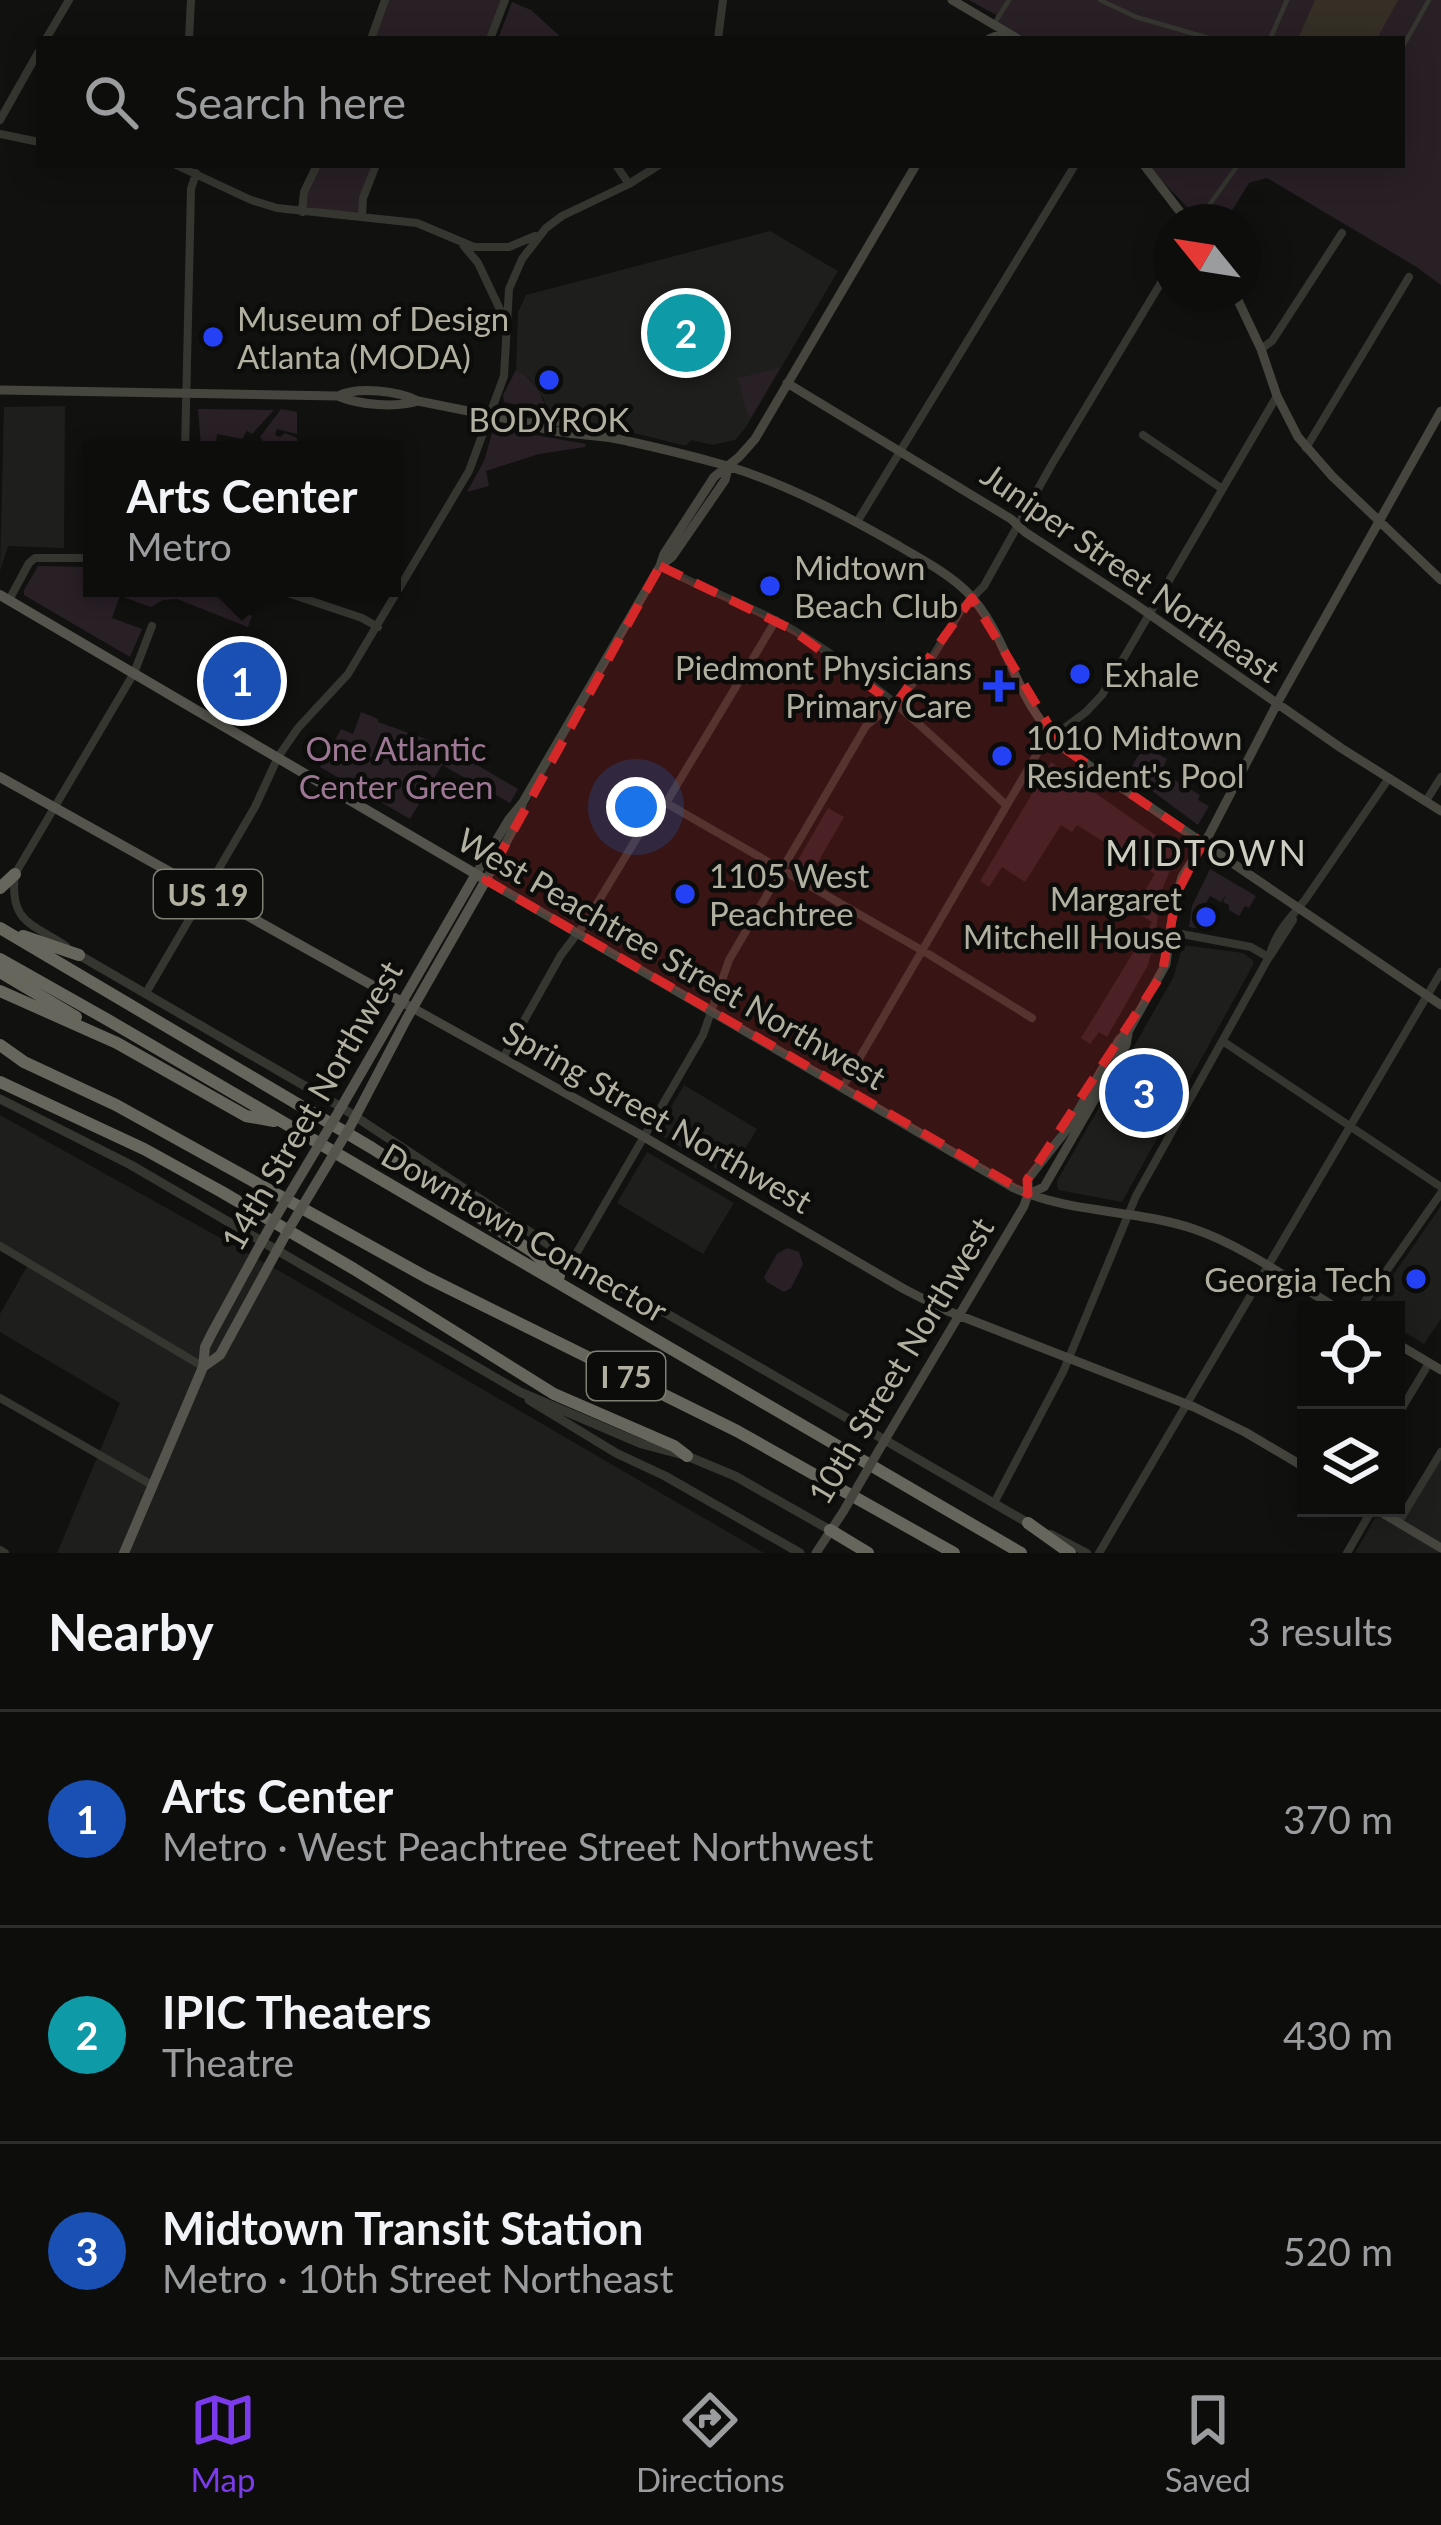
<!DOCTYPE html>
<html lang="en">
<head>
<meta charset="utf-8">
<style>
  :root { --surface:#0d0d0c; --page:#161615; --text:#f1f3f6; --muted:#9a9c9d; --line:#2d2d2d; --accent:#7c3aed }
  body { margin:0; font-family:Lato,sans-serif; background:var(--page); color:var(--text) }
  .controls { position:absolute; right:36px; bottom:36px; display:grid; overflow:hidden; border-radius:0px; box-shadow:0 6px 30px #0003 }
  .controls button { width:108px; height:108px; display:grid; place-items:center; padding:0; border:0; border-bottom:3px solid var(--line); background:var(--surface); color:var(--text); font:60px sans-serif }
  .compass { position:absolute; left:1153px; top:204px; width:108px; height:108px; border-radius:50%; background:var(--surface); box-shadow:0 6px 30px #0003; rotate:300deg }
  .you { position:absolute; left:636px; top:807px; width:42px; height:42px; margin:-30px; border:9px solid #fff; border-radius:50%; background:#1a73e8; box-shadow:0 0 0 18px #1a73e833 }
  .badge { display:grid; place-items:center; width:78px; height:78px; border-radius:50%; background:var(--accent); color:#fff; font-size:39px; font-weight:700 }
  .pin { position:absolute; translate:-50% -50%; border:6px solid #fff; box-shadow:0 3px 12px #0006 }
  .popup { position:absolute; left:83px; top:441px; width:318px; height:156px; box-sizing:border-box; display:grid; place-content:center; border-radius:0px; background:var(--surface); filter:drop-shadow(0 3px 9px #0005); font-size:39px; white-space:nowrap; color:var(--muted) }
  .popup b { font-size:45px; color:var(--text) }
  .popup::after { content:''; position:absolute; left:50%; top:100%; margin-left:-24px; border:24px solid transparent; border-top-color:var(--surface) }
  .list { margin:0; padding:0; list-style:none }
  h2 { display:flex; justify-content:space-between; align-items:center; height:156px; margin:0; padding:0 48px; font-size:51px }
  h2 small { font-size:39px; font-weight:400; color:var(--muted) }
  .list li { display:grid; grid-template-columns:78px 1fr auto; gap:36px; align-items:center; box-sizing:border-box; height:216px; padding:0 48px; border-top:3px solid var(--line) }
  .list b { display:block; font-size:45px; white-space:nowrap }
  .list p { margin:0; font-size:39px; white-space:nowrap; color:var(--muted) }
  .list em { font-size:39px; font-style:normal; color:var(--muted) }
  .icon { flex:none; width:66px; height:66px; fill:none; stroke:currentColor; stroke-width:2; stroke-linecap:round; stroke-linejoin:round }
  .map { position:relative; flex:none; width:1441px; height:1553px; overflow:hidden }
  .search { position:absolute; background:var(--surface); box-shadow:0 6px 30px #0003; left:36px; right:36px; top:36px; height:132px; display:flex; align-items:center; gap:30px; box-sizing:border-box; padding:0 42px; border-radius:0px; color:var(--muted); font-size:45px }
  .sheet { height:804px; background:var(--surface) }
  nav { display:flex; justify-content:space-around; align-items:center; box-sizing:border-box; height:168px; border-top:3px solid var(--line); background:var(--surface); font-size:33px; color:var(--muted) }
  nav a { display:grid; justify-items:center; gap:6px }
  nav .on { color:var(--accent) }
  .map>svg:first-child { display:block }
  .built { fill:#1e1e1c }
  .green { fill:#292026 }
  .water { fill:#352f26 }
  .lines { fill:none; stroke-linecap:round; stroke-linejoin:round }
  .pedestrian { stroke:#363631; stroke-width:4.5 }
  .minor { stroke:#363631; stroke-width:8 }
  .tertiary { stroke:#363631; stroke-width:9 }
  .secondary { stroke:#46463f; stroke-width:9 }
  .primary { stroke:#55554d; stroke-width:10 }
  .motorway { stroke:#67665d; stroke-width:12 }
  .secondary-bridge { stroke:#46463f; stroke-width:9 }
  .primary-bridge { stroke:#55554d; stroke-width:10 }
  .marked { fill:#d62828; fill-opacity:0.2; stroke:#d62828; stroke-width:9; stroke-dasharray:24 15; stroke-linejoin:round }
  .poi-dot { fill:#2441f5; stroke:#0c0c0b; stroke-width:4.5 }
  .labels { text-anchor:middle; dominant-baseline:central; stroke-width:9; stroke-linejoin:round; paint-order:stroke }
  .shield { fill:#0c0c0b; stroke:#807f73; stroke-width:3 }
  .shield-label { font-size:30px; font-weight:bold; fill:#b2b0a0 }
  .poi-label { font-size:33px; fill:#b2b0a0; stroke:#0c0c0b; text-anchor:start }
  .street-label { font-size:33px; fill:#b2b0a0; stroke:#0c0c0b }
  .park-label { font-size:33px; fill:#9e7794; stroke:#0c0c0b }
  .neighbourhood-label { font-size:36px; letter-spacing:3px; fill:#cecdc1; stroke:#0c0c0b }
</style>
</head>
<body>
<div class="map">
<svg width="1441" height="1553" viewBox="0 0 1441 1553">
  <rect width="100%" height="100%" fill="#111110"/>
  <path class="built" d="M770 231 838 271 746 427 735 440 713 445 691 440 686 446 546 411 544 399 531 380 516 370 518 312 526 295Z
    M65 406 64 548 8 546 0 571 4 407Z
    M1183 945 1243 953 1253 960V965L1122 1202 1058 1190 1057 1181 1173 978Z
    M684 1085 757 1129 729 1176 659 1134 658 1129Z
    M0 1115 283 1273 764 1553H57L120 1403 0 1332V1314L29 1263 0 1246Z
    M647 1152 734 1203 703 1254 617 1203Z
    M1441 1206V1319L1424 1344 1396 1327V1310H1369Z
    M1441 1452V1553H1355L1375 1518 1403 1515Z"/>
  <path class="green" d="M386 0H505L488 39H371Z
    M969 0H1441V285L1415 266 1267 178 1249 183 1225 222H1202L1146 165H1402V39H1010L994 28 996 15Z
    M512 2 531 10 563 39H498Z
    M318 165H379L358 219 304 212 306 193Z
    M780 368 751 417 747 414 738 378Z
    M516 370C532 378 544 395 546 411L504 402 503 395Z
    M198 409 274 410 252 434 247 431 242 439 217 434 216 445H201Z
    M281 409 297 412V434L277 429 275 435 280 437 285 433 297 438V450H270L260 437Z
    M493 430H506L586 444 585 447 539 454 486 471 489 486 467 492 484 461Z
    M38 566 92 567V588H240L248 591 247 614 252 616 248 627 177 599 163 600 151 607 120 596 112 618 142 629 130 657 24 595V590Z
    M361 712 378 719V722L443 745 518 789 510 803 442 765 410 819 320 767 341 729 353 734Z
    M1144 746 1167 759 1161 772 1200 795 1198 800 1209 806 1198 825 1128 773Z
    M1051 762 1178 851 1159 897 1156 935 1148 965 1107 1037 1099 1032 1090 1044 1081 1038 1152 922 1133 910 1155 874 1077 825 1072 832 1061 825 1025 882 1002 867 989 887 980 881Z
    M828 808 844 817 811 874 795 865Z
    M1210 869 1256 896 1249 908 1245 906 1239 916 1229 910V905L1223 902 1226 894 1221 902 1210 896 1196 919 1201 929 1189 927 1192 906Z
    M787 1248 799 1252 803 1264 791 1288 784 1292 767 1282 764 1277 777 1254Z"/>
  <path class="water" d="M1315 0H1398L1377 39H1298Z"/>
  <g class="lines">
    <path class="pedestrian" d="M1100 0 1136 17 1212 39
      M994 24 1009 0
      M1270 39 1287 0
      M1402 48 1429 0
      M1197 222 1238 165"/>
    <path class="minor" d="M46 39 69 0
      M189 39 191 0
      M371 39 385 0
      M490 39 505 0
      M718 39 723 0
      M0 120 39 51
      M0 134 39 142
      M176 165 251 200 277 208 417 223 474 247H509L535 236
      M616 165 629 184
      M302 212 304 192 317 165
      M362 217 363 198 376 165
      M463 245 478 263 505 320
      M1261 349 1272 341 1342 233
      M1143 435 1221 488
      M1306 448 1409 277
      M185 450 191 189 196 173
      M857 522 1075 165
      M660 566C703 590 751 605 793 630 872 676 940 743 1006 805
      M273 588 362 618 378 627
      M9 600 29 563 35 558H92
      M1426 801 1441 777
      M666 803 930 955 1032 1018
      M1171 932 1251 947 1268 957
      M66 946C31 923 9 922 15 874L134 673 152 626
      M1270 956 1293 920 1292 916
      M146 993 255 807 278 757 298 728 348 674 469 471 504 376 509 289 522 259 546 228 562 216 629 184 659 165
      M1224 1042 1441 1187
      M503 1058 561 955 586 922 650 816 666 803 776 620
      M842 1088 1042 745 1086 712 1102 695 1277 396
      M0 1246 202 1366
      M573 1259 703 1035 729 960 866 726 904 694 923 672 963 607 984 586 1052 464 1171 266
      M1359 1310 1441 1193
      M0 1398 152 1485
      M1396 1418 1429 1363
      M994 1503 1063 1372 1136 1196 1269 957C1275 933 1290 918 1305 900L1389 778
      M1398 1523 1441 1452
      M1051 1534 1087 1553
      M0 1550 5 1553
      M1099 1553 1441 972
      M1347 1553 1373 1508"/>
    <path class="tertiary" d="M79 955 341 1107 557 1250 1028 1523
      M0 1099 131 1165 520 1392 642 1444 687 1456 735 1476 830 1530
      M529 1400 616 1453 665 1476 800 1553"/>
    <path class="secondary" d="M952 0 1018 39
      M989 39 999 35 1012 38
      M1144 165 1188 222
      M1235 294 1261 349 1277 396 1298 437 1332 476 1441 580
      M787 383 1011 519 1025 532 1132 602 1341 748 1441 811
      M0 390 338 396C358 386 399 391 418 401L528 423C564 438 591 432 627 441 659 448 692 456 724 465 785 483 845 515 899 546 922 560 948 573 967 592 996 622 1006 659 1025 695 1035 715 1048 731 1062 747L1441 1005
      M338 396C359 405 396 408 418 401
      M528 423C552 419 578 422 598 434
      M660 566 672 557 725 480 728 468
      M523 802 516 824 486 880 1014 1188C1071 1214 1135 1209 1194 1229 1244 1246 1294 1283 1340 1310
      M476 874 509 819 523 802 660 566 664 554 714 477 739 457 755 439 916 165
      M402 1002 639 1134 904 1289 945 1310 1194 1407 1245 1432 1306 1468
      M1028 1194 1044 1187 1126 1045 1128 1034
      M1396 1343 1441 1370
      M879 1450 1024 1206 1028 1194V1179L1068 1128 1119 1040 1129 1030 1166 964 1173 910 1182 877 1209 835 1280 698 1441 411
      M1374 1508 1441 1548
      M816 1553 843 1512"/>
    <path class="primary" d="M0 595 486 880 406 1020 350 1127
      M0 777 402 1002
      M335 1118 476 874
      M203 1367 220 1355 287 1232
      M124 1553 203 1367 205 1347 212 1333 271 1225"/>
    <path class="motorway" d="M0 888 15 874
      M0 928 372 1148 533 1252 559 1276
      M23 936 79 955
      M0 959 108 1020 1021 1553
      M0 972 76 1017
      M0 991 117 1043 246 1116 274 1121
      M0 1045 24 1062 116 1105 426 1277 737 1431 954 1553
      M0 1082 144 1149 222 1192 354 1269 554 1394 674 1446 687 1456
      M1028 1523 1070 1553
      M830 1530 868 1553"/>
    <path class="secondary-bridge" d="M843 1512 879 1450"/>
    <path class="primary-bridge" d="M271 1225 335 1118
      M287 1232 350 1127"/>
  </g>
  <path class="marked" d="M660 566 791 629 895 705 972 598 1062 747 1203 843 1177 893 1162 974 1027 1180 1028 1194 486 880Z"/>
  <g class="poi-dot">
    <circle cx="213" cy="337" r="12"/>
    <circle cx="549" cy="380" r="12"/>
    <circle cx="770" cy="586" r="12"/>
    <circle cx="1080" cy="674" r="12"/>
    <path d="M993 668h12v12h12v12h-12v12h-12v-12h-12v-12h12z"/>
    <circle cx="1002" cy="756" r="12"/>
    <circle cx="685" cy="894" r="12"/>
    <circle cx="1206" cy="917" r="12"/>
    <circle cx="1416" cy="1279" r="12"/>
  </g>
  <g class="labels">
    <g class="shield">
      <rect x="154" y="870" width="108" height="48" rx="9"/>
      <rect x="587" y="1352" width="78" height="48" rx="9"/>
    </g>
    <g class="shield-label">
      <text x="208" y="894">US 19</text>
      <text x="626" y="1376">I 75</text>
    </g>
    <g class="poi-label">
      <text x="237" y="318">Museum of Design<tspan x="237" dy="38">Atlanta (MODA)</tspan></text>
      <text x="549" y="419" text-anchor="middle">BODYROK</text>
      <text x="794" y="567">Midtown<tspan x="794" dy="38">Beach Club</tspan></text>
      <text x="972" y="667" text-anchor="end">Piedmont Physicians<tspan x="972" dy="38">Primary Care</tspan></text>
      <text x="1104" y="674">Exhale</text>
      <text x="1026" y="737">1010 Midtown<tspan x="1026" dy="38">Resident's Pool</tspan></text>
      <text x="709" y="875">1105 West<tspan x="709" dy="38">Peachtree</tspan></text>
      <text x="1182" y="898" text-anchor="end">Margaret<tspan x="1182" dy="38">Mitchell House</tspan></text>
      <text x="1392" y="1279" text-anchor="end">Georgia Tech</text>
    </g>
    <g class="street-label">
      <text transform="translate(1131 572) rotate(35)">Juniper Street Northeast</text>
      <text transform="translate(672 958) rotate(30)">West Peachtree Street Northwest</text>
      <text transform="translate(311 1105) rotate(-60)">14th Street Northwest</text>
      <text transform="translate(658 1116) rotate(30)">Spring Street Northwest</text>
      <text transform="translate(525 1232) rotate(30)">Downtown Connector</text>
      <text transform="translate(900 1360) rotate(-59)">10th Street Northwest</text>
    </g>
    <g class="park-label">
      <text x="396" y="748">One Atlantic<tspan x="396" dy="38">Center Green</tspan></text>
    </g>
    <g class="neighbourhood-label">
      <text x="1207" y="852">MIDTOWN</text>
    </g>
  </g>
</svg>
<div class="controls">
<button><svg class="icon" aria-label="locate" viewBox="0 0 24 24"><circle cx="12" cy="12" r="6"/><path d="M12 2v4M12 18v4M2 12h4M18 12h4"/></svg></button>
<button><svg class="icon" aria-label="layers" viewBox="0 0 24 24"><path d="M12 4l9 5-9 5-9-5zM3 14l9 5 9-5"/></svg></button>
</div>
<svg class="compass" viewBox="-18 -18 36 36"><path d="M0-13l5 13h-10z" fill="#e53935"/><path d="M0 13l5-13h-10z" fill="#9a9c9d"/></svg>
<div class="you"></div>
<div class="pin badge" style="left:242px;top:681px;background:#1a4fb4">1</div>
<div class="popup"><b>Arts Center</b>Metro</div>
<div class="pin badge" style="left:686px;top:333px;background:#0f9aa8">2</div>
<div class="pin badge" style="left:1144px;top:1093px;background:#1a4fb4">3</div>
<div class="search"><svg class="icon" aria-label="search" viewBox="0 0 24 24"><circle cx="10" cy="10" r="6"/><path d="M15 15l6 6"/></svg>Search here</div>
</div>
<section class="sheet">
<h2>Nearby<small>3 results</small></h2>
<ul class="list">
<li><span class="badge" style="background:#1a4fb4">1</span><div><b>Arts Center</b><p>Metro · West Peachtree Street Northwest</p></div><em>370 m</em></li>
<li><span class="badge" style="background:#0f9aa8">2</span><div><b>IPIC Theaters</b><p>Theatre</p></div><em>430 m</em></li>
<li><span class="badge" style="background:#1a4fb4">3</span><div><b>Midtown Transit Station</b><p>Metro · 10th Street Northeast</p></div><em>520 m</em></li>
</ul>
</section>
<nav>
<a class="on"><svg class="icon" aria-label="map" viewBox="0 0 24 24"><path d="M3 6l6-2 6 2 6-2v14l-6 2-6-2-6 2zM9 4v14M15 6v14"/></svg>Map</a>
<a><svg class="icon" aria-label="directions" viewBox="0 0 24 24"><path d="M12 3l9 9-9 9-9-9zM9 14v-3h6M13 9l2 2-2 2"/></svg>Directions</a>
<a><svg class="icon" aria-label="saved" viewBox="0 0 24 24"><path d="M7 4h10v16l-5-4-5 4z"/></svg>Saved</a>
</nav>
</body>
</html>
